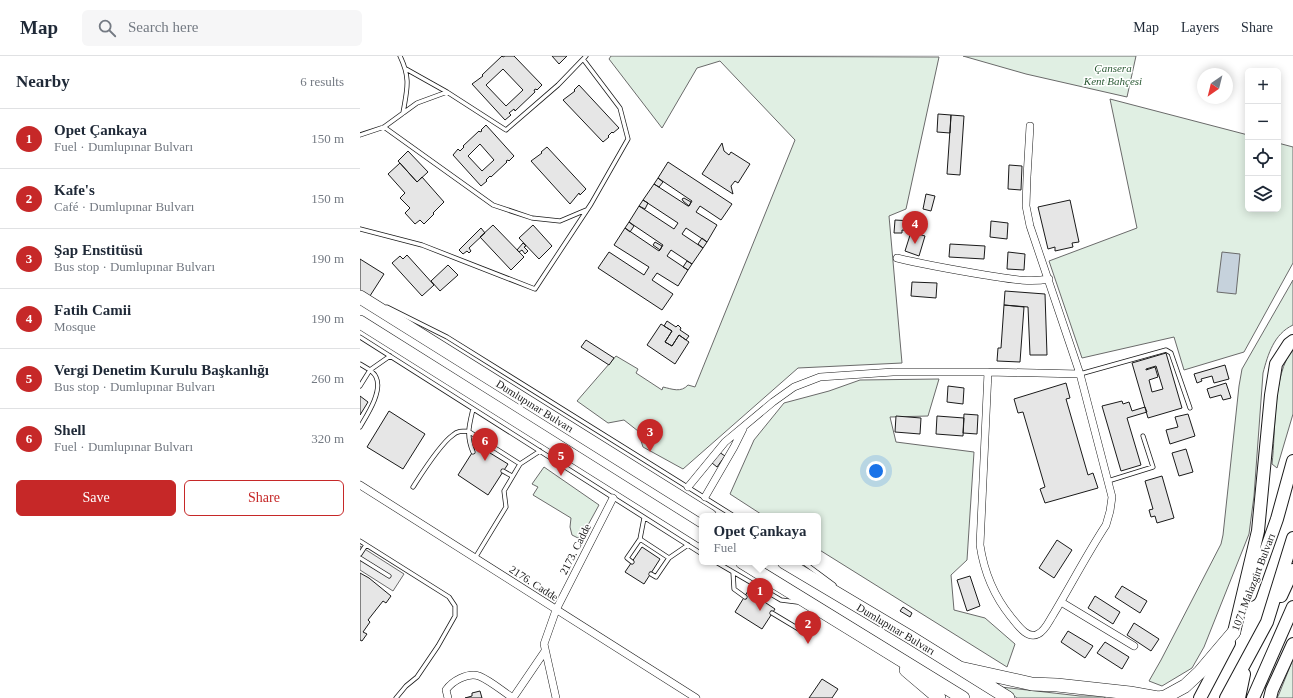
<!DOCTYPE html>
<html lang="en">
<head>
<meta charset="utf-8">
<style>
  :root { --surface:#fff; --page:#f6f6f7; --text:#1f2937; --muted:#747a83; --line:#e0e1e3; --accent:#c62828 }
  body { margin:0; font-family:"Times New Roman",serif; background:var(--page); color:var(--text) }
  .controls { position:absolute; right:12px; top:12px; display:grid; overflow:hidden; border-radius:6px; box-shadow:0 2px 10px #0003 }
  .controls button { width:36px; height:36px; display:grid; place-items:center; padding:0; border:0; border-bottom:1px solid var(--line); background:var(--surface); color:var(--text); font:20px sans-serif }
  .compass { position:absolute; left:837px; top:12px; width:36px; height:36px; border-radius:50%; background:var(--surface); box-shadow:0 2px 10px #0003; rotate:215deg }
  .you { position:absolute; left:516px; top:415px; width:14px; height:14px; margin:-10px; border:3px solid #fff; border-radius:50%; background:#1a73e8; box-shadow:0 0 0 6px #1a73e833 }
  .badge { display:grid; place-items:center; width:26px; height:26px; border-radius:50%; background:var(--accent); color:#fff; font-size:13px; font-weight:700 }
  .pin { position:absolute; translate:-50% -33px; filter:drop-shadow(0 1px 2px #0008) }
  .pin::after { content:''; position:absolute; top:21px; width:14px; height:12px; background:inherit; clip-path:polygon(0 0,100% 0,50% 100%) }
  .popup { position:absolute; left:339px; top:457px; width:122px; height:52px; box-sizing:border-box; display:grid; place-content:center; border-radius:6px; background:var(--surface); filter:drop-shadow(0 1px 3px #0005); font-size:13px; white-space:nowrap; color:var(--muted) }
  .popup b { font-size:15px; color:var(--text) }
  .popup::after { content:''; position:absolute; left:50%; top:100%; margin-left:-8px; border:8px solid transparent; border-top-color:var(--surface) }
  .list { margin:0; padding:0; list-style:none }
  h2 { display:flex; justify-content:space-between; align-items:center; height:52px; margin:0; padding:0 16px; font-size:17px }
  h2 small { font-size:13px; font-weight:400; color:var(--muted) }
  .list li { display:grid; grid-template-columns:26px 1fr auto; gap:12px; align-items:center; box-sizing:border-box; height:60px; padding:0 16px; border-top:1px solid var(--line) }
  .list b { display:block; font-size:15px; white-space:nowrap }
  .list p { margin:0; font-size:13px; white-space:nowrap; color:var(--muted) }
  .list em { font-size:13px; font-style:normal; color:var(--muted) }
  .actions { display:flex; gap:8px; padding:12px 16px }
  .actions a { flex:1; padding:9px 0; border:1px solid var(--accent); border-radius:6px; text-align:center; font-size:14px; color:var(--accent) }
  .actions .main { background:var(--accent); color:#fff }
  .icon { flex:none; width:22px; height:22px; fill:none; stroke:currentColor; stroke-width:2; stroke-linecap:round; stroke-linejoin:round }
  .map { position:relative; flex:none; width:933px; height:642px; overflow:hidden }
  header { display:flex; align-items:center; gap:24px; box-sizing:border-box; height:56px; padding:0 20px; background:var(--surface); border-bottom:1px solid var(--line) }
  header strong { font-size:19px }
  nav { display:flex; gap:22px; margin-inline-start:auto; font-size:14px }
  .search { width:280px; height:36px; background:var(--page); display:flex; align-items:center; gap:10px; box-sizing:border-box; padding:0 14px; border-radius:6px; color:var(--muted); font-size:15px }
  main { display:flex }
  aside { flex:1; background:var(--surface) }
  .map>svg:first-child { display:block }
  .green { fill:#e0efe3; stroke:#6a6a6a }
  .parking { fill:#ededed; stroke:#6a6a6a }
  .water { fill:#c6d2dc; stroke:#6a6a6a }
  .building { fill:#e6e6e6; stroke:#1a1a1a; fill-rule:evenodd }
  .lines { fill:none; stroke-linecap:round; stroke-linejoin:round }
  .lane-casing { stroke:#1a1a1a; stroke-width:5 }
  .street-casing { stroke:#1a1a1a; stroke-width:8 }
  .primary-casing { stroke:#1a1a1a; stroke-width:14 }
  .highway-casing { stroke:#1a1a1a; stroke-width:14 }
  .lane { stroke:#fff; stroke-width:3.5 }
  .street { stroke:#fff; stroke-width:7 }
  .primary { stroke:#fff; stroke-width:12 }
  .highway { stroke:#fff; stroke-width:13 }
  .labels { text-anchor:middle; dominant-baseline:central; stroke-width:3; stroke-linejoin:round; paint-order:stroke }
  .park-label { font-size:11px; font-style:italic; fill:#2b5a34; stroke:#fff }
  .street-label { font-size:11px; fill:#1a1a1a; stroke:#fff }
</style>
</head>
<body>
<header>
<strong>Map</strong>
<div class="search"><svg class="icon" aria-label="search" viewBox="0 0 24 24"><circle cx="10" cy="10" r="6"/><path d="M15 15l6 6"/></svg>Search here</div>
<nav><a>Map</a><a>Layers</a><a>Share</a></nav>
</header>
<main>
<aside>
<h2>Nearby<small>6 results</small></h2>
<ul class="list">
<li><span class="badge">1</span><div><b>Opet Çankaya</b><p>Fuel · Dumlupınar Bulvarı</p></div><em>150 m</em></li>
<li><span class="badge">2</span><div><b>Kafe's</b><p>Café · Dumlupınar Bulvarı</p></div><em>150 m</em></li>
<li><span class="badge">3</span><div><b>Şap Enstitüsü</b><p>Bus stop · Dumlupınar Bulvarı</p></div><em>190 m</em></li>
<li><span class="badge">4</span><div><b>Fatih Camii</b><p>Mosque</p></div><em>190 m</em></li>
<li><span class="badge">5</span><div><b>Vergi Denetim Kurulu Başkanlığı</b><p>Bus stop · Dumlupınar Bulvarı</p></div><em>260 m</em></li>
<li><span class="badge">6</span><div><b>Shell</b><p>Fuel · Dumlupınar Bulvarı</p></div><em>320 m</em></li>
</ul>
<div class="actions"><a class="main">Save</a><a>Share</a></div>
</aside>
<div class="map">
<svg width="933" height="642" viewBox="0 0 933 642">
  <rect width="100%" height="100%" fill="#fff"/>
  <path class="green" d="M251 0 579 1 546 153 529 160 542 307 438 312 323 413 283 391 278 375 264 364 248 367 217 345 256 300 278 313 276 317 302 334 303 331C312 333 321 337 328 329L335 331 435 84 360 5 337 12 302 72 249 3Z
    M603 0H776L767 41 666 18Z
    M750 43 888 79V153H918V87L933 91V207L884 296 824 314 814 281 722 302 689 205 777 172Z
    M933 224V269C914 278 908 298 903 317L894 440 889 478 844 591 832 612 802 630 789 625 801 604 861 488 863 479 879 330 882 313Z
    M933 293V358L917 412 912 408C916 375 912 319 933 293Z
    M579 323 568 360 530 361 536 386 614 396 607 504 591 519 594 554 625 562 655 588 647 611 458 493V460H404L370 438 394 384 424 347 469 335 500 324Z
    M184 411 239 449 222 480 218 482 212 479 210 471 211 462 173 439 178 431 172 428Z
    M933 603V642H917L919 638Z
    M641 631 720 640H747L744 642H657Z"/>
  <path class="parking" d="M0 490 44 518 33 535 0 514Z"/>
  <path class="water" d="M862 196 880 198 876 238 857 236Z"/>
  <path class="building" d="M142 0 143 1 145 0H154L182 29 177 34 176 33 174 34 175 36 155 55 154 53 149 57 151 59 145 64 112 28 123 20 122 19ZM143 13 163 34 146 50 126 29Z
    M192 0H207L199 8Z
    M219 29 259 72 253 77 252 76 248 80 249 81 243 86 203 44 215 35 214 34Z
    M578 58 591 59 590 77 577 76Z
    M591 59 604 60 600 119 587 118Z
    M126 69 154 100 149 105 148 104 146 105 147 106 131 121 130 120 126 124 127 125 121 130 93 99 98 93 100 95 104 91 103 90 119 75 120 76 122 75 121 74ZM120 88 134 104 122 115 108 100Z
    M362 87 364 95 369 99 371 96 390 108 378 127 375 125 371 130 373 138 342 118Z
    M187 91 226 133 220 139 219 137 210 148 171 105 182 97 181 96Z
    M48 95 68 116 57 126 38 105Z
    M308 106 372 148 361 164 340 150 336 156 357 169 347 186 326 172 322 178 343 192 332 208 311 194 307 200 328 214 318 230 297 217 292 224 313 238 302 254 238 212 249 196 284 219 289 211 254 189 265 172 299 195 300 194 303 189 269 166 279 150 314 173 318 167 283 144 294 128 328 150H329L332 145 298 122Z
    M40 107 57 126 62 121 84 146 73 157 74 158 64 168 60 164 55 168 45 157 50 152 40 142 45 137 28 118Z
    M649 109 662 110 661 134 648 133Z
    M298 122 303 126 299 131 294 128Z
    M566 138 575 140 571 155 563 153Z
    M324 142 331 146 329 150 323 145 322 143Z
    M283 144 288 147 285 153 279 150Z
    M710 144 719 186 712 187 713 191 695 195V191L688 193 678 151Z
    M535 164 552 165 551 175 542 174V177H534Z
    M631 165 648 167 647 183 630 181Z
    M269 166 274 170 270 176 265 172Z
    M133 169 164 201 151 214 120 181Z
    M173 169 192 190 179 203 159 182Z
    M121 172 125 177 109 192 111 195 109 197 107 195 103 198 99 194Z
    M551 176 565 180 559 200 545 195Z
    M342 182 347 186 343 192 338 188Z
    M295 186 302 190 300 194 293 189Z
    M163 187 166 190 164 191 168 195 165 198 162 194 159 196 157 194Z
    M590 188 625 190 624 203 589 201Z
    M648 196 665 198 664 214 647 213Z
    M47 199 74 229 62 240 32 207 40 200 43 203Z
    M0 203 24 218 8 243 0 238Z
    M327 205 332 208 328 214 323 211Z
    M88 209 98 219 80 235 71 225Z
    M552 226 577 227 576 242 551 240Z
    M645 235 685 238 687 299H670L668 251 644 249Z
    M644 249 664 251 660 306 637 305 638 292H641Z
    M307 265 316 271 318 269 321 272 320 274 329 280 326 284 319 279 312 290 305 286 312 275 304 270Z
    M301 268 312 275 305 286 312 290 319 279 329 286 315 308 287 289Z
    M226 284 254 302 249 309 221 291Z
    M806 297 822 352 788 362 772 307ZM796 310 803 333 792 336 789 324 798 321 795 311 786 314V313Z
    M865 309 869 323 854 327 852 320 841 323 842 325 837 327 834 318Z
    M706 327 710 342 706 343 728 419 733 417 738 432 685 447 680 433 685 431 663 356 658 357 654 343Z
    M866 327 871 342 863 344 861 339 850 342 847 333Z
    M588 330 604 332 603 348 587 346Z
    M0 340 8 346 0 359Z
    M762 345 763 348 769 346 772 355 785 351 787 356 767 362 781 409 761 415 742 350Z
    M29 355 65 378 43 413 7 391Z
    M604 358 618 359 617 378 603 377Z
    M828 358 835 380 810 388 806 374 818 371 815 361Z
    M536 360 561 362 560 378 535 376Z
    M577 360 604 362 603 380 576 378Z
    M117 389 148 408 128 439 98 419Z
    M826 393 833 416 819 420 812 397Z
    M359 396 365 400 357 411 352 407Z
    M802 420 814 462 797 467 795 460 791 461 789 454 793 453 785 425Z
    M697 484 712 494 694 522 679 512Z
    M282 491 300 503 284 528 265 516Z
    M0 517 9 522 31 540 26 547 23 545 8 564 10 566 3 576 7 578 2 585 0 584Z
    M610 520 620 550 607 555 597 524Z
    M762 530 787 545 780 557 755 541Z
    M388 535 415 553 402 573 375 556Z
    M735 540 760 556 753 568 728 552Z
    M543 551 552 557 550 561 540 555Z
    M774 567 799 583 791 595 767 579Z
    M708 575 733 590 725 602 701 586Z
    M745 586 769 601 762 613 737 597Z
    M462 623 478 633 472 642H449Z
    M120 635 122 642H105L112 640V637Z"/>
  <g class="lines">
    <g class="lane-casing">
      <path id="lane" d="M40 0C51 23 47 33 43 57
        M46 13 87 36 146 74 198 29 226 0
        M24 71 133 149 172 162 200 165 226 154
        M0 79 24 71 57 47 87 36
        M0 173 62 189 175 233 231 148 268 83 260 52 223 3
        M27 251 87 281 374 460
        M0 281 342 498
        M0 308 10 314 30 300
        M720 318 806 294 811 297 830 352
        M0 330 10 314C12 316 15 318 16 321 23 335 7 359 0 371
        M113 396C106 379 109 370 113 353
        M143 415 152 420
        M748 425 793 411 783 380
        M53 431C62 417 80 388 93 379 97 375 102 375 108 375L160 408
        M284 462 280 483 309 502 328 489
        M0 485 89 541 95 550V560L78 590 57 621 46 630 36 642
        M0 498 6 489
        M0 502 29 520
        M115 502 146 451 144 435 160 408 180 395
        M272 506 267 502 280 483
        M356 506 421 544 437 546
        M443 506 474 529
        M373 516 374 533 385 541
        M291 518 296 521 309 502
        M412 557 442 575 460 556"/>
    </g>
    <g class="street-casing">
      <path id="street" d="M537 202C566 209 595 214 625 219 646 222 667 227 689 223
        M628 316 620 489C624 516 634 540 651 561 657 568 667 584 678 578 685 575 689 565 693 559 711 529 727 498 746 469L750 455 752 441 720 318 670 170 666 150 667 121 670 70
        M0 429 336 642
        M328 431 365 386 413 346 434 331 460 321 533 316H628L720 318
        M345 441 374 391 383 373
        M701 546 774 590
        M88 642 86 634C92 625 108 616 119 620 131 625 142 635 153 642
        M153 642 185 595
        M196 642 184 588 196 554 253 442"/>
    </g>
    <g class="primary-casing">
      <path id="primary" d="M890 539 917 463 933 405
        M921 540 933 514
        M874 576 898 475 911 339 916 308 929 288 933 285
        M840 642 869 587
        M866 642 907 566 933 482
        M879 642 884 618
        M893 642 933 551
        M910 642 912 634 933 588"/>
    </g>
    <g class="highway-casing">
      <path id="highway" d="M0 241 350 460
        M0 266 342 481
        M382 506 603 642
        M424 506 550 581 648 642
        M600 612 672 628 697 629 770 637 798 642 805 641 825 630 840 616 874 576
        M546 614 579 642"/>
    </g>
    <use href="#lane" class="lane"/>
    <use href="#street" class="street"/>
    <use href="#primary" class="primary"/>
    <use href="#highway" class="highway"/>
  </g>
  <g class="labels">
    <g class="park-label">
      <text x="753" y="12">Çansera<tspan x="753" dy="13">Kent Bahçesi</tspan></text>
    </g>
    <g class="street-label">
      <text transform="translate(175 350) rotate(32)">Dumlupınar Bulvarı</text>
      <text transform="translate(215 493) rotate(-63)">2173. Cadde</text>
      <text transform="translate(893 526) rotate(-69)">1071 Malazgirt Bulvarı</text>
      <text transform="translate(174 527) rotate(33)">2176. Cadde</text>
      <text transform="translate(536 573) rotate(31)">Dumlupınar Bulvarı</text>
    </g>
  </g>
</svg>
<div class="controls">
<button>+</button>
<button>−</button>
<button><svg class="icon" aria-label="locate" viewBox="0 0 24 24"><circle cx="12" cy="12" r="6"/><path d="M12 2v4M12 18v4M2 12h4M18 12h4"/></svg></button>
<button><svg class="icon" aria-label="layers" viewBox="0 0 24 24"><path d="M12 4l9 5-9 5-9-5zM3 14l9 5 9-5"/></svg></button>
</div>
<svg class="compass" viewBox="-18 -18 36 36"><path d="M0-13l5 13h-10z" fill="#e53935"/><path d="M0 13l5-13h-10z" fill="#747a83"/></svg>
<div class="you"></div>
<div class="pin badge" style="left:400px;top:555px">1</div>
<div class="popup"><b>Opet Çankaya</b>Fuel</div>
<div class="pin badge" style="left:448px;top:588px">2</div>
<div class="pin badge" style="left:290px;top:396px">3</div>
<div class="pin badge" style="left:555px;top:188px">4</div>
<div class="pin badge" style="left:201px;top:420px">5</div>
<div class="pin badge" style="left:125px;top:405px">6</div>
</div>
</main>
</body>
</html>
